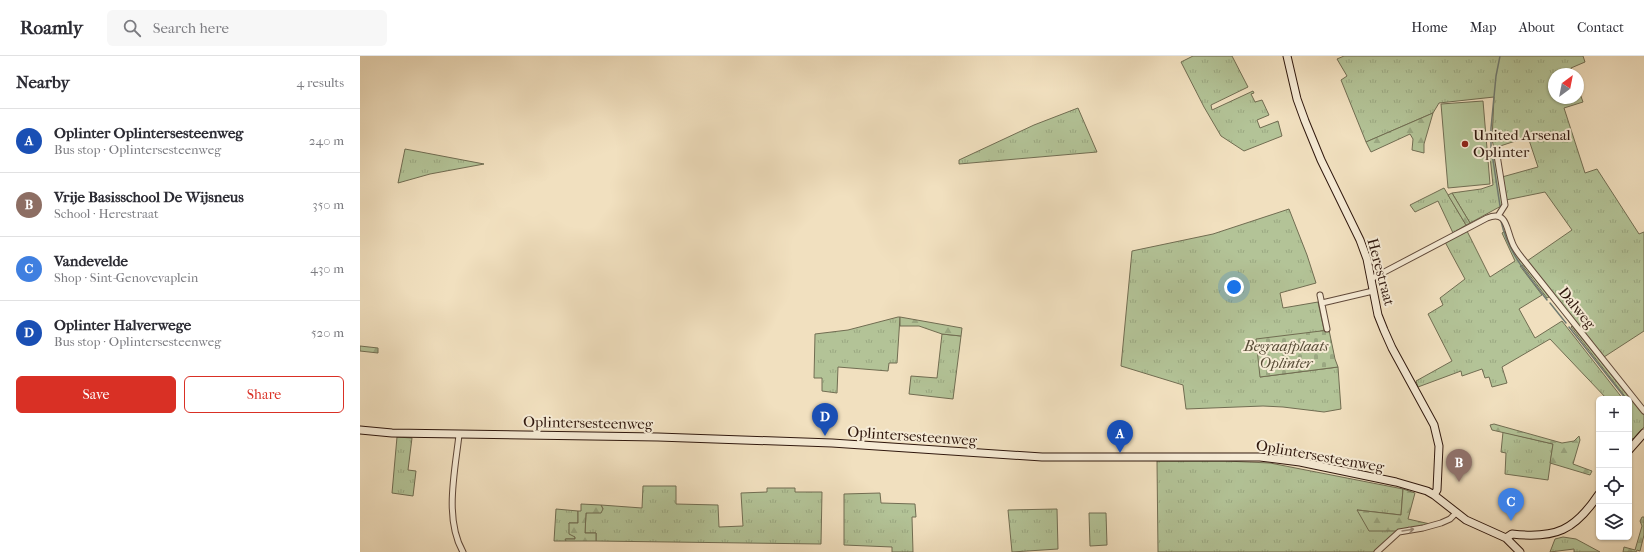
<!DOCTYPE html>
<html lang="en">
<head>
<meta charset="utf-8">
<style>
  :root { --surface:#fff; --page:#f7f7f7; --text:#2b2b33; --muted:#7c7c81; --line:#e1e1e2; --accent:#d93025 }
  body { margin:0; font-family:"IM FELL French Canon",serif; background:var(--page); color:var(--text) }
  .controls { position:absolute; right:12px; bottom:12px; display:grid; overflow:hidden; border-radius:6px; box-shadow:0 1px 3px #0004 }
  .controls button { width:36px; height:36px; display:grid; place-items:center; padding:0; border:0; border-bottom:1px solid var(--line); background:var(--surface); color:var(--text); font:20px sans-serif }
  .compass { position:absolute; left:1188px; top:12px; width:36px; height:36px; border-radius:50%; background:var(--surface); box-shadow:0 1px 3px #0004; rotate:32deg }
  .you { position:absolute; left:874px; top:231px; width:14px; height:14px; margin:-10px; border:3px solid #fff; border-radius:50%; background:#1a73e8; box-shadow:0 0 0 6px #1a73e833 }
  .badge { display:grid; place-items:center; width:26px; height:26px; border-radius:50%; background:var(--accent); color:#fff; font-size:13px; font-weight:700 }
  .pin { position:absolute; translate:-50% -33px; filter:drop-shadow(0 1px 2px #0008) }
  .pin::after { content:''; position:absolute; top:21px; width:14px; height:12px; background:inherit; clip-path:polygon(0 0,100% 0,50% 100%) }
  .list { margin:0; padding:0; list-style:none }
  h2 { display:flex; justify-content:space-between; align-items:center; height:52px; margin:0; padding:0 16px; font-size:17px }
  h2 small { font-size:13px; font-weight:400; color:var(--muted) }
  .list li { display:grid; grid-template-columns:26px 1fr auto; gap:12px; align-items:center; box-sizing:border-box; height:64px; padding:0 16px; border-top:1px solid var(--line) }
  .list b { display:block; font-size:15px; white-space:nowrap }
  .list p { margin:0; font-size:13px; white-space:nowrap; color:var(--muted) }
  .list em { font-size:13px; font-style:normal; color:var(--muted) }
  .actions { display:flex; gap:8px; padding:12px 16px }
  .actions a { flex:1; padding:9px 0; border:1px solid var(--accent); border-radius:6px; text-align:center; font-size:14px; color:var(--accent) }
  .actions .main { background:var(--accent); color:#fff }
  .icon { flex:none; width:22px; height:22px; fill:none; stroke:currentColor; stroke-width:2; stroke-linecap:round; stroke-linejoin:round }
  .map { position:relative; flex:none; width:1284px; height:496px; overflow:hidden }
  header { display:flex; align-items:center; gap:24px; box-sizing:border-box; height:56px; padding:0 20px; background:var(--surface); border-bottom:1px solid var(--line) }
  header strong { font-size:19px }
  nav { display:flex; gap:22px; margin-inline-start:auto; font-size:14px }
  .search { width:280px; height:36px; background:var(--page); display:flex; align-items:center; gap:10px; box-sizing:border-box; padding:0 14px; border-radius:6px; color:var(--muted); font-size:15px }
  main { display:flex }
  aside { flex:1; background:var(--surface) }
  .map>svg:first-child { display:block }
  .grass { fill:url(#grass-tufts); stroke:#716d52 }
  .forest { fill:url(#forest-firs); stroke:#716d52 }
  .cemetery { fill:url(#cemetery-stones); stroke:#716d52 }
  .park { fill:#b3c397; stroke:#716d52 }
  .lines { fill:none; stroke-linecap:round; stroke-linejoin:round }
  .stream { stroke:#707b72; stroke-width:1.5 }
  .street-casing { stroke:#60493a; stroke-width:7 }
  .secondary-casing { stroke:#2f170d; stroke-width:9 }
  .street { stroke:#f6ebd5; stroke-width:5 }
  .secondary { stroke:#f6ebd5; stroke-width:7 }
  .oneway { stroke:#9c8c7b }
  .poi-dot { fill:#8f2418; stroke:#f6ebd5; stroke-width:1.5 }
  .labels { text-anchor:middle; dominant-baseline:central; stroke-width:4; stroke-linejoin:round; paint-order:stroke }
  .poi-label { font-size:15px; fill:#2f170d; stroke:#f6ebd5; text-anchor:start }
  .street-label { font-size:15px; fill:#2f170d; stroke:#f6ebd5 }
  .park-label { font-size:15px; font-style:italic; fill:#574b36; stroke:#f6ebd5 }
</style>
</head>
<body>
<header>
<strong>Roamly</strong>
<div class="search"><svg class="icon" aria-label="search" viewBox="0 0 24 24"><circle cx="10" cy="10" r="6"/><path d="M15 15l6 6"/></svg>Search here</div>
<nav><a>Home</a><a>Map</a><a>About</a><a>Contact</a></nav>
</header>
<main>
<aside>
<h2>Nearby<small>4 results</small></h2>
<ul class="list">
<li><span class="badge" style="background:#1a4fb4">A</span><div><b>Oplinter Oplintersesteenweg</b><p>Bus stop · Oplintersesteenweg</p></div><em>240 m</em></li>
<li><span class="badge" style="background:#8d6e63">B</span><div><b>Vrije Basisschool De Wijsneus</b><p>School · Herestraat</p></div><em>350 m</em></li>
<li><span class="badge" style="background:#3f7fe0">C</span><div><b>Vandevelde</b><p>Shop · Sint-Genovevaplein</p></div><em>430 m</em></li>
<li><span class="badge" style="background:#1a4fb4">D</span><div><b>Oplinter Halverwege</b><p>Bus stop · Oplintersesteenweg</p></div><em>520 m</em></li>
</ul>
<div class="actions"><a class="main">Save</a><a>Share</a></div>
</aside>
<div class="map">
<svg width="1284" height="496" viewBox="0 0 1284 496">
  <defs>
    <pattern id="grass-tufts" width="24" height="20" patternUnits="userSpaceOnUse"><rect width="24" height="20" fill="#b3c397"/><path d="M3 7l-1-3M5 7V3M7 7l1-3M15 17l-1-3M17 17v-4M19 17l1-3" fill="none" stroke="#9aa781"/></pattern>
    <pattern id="forest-firs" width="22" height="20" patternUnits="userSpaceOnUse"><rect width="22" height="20" fill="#b3c397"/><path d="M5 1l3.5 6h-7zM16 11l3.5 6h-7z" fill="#9aa781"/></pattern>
    <pattern id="cemetery-stones" width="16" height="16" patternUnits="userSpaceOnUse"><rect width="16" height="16" fill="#b3c397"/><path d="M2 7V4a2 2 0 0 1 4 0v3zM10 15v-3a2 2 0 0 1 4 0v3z" fill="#9aa781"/></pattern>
  </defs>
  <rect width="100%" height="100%" fill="#f1e0bf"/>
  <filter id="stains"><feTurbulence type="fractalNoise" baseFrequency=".005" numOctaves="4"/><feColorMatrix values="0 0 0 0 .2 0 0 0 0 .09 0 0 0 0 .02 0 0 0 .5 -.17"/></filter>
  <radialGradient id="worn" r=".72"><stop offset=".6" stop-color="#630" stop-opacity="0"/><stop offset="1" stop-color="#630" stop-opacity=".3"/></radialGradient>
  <path class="grass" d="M833 0H872L888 31 851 49 852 54 893 35 894 37 891 38 895 46 902 44 909 59 897 64 900 72 918 65 922 80 884 95 861 80 844 51 821 6Z
    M984 0H1223L1225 6 1211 12 1213 18H1194V42H1218V32L1223 46 1204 52 1225 117 1237 113 1279 178 1284 176V275L1244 301 1167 205 1212 174 1185 136 1146 144 1142 121 1178 111 1168 81 1134 92 1132 84 1134 41 1079 47 1073 57 1006 86 981 24 987 20 977 3Z
    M718 52 737 96 599 108V104L674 69Z
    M45 93 124 108 70 118 38 127Z
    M1136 99 1143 149 1110 167 1092 137 1121 133 1133 129 1130 100Z
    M1084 132 1106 169 1093 177 1078 145 1055 156 1050 149Z
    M929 153 947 199 956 227 920 237 923 252 958 246 964 274 958 276 900 321 978 311 981 353 964 356 923 351 903 350 826 353 823 329 761 310 772 195 853 178Z
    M1107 175 1130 221 1155 205 1142 177 1145 175 1155 197 1189 241 1187 242 1162 209 1160 210 1182 239 1159 253 1175 282 1202 265 1263 343H1247L1190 283 1142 311 1147 327 1132 331 1129 321 1125 322 1122 313 1102 320 1101 315 1058 331 1056 325 1092 305 1068 258 1083 249 1080 242 1105 223 1085 186Z
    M538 261H540L537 307H529L528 315 478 311 477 337 462 335V322H454L455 278 488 274Z
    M1212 270 1284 359V371L1273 383 1269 381V354L1271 352 1269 350V343H1267L1211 271Z
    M582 278 601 280 593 343 549 338 551 320 577 322Z
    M1143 376 1193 388 1188 424 1145 418 1146 397 1141 396Z
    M37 381 52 382 48 414 56 415 53 440 32 437Z
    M797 405H865L910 407 1043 433 1041 459 997 454 1037 475 1015 496H798Z
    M283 430H316V448L358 449 359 471 383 470 381 437 407 436V432H435V436H462L461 488 236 485V477H225L226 457 243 453 241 449 282 452Z
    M520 437 521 447 555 448 556 461H552L553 496H532V491L484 489V438Z
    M196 453 218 455V467H209L213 479 215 481V483H206V485H194Z
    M697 453 698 493 652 496 648 454Z
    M729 457H746L747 489 730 490Z
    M1203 481 1216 483 1240 496H1214V493L1190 496 1195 483Z"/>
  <path class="forest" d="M1073 57 1064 88V97L1052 94 1053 83 1050 78 1011 96 1006 86Z
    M1092 137 1110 167 1106 169 1088 139Z
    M540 261 602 272 601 280 582 278 559 270H540Z
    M0 290 18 292V297L0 295Z
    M1134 368 1202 387 1214 385 1219 380 1220 384 1213 408 1232 415 1230 419 1190 407 1193 388 1132 374 1130 369Z
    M1043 433 1055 437 1048 463 1070 468 1069 469 1037 475H1009L997 454 1041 459Z
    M221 448 241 449 243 453 241 457H226L225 477H236V485H206L205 483H215V481L209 478V467H218V455H221Z
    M1282 461H1284V479L1280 495 1277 494 1276 496H1263L1264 491 1275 494 1282 470 1280 465Z"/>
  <path class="cemetery" d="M969 274 975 303 978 311 900 321 896 283Z"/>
  <path class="park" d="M1123 45 1130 128 1088 132 1081 48Z"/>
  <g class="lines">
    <path class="stream" d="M1140 0 1136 20 1131 72V91L1140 150
      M1141 165C1148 197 1168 219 1187 244
      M1190 247 1206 267
      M1209 271 1266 343"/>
    <g class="street-casing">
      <path id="street" d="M1137 99 1145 149 1138 160
        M1011 223 1127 162C1147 154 1146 172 1152 186 1154 192 1158 197 1162 202L1284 355
        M960 239 967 273
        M962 247 1013 235
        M99 379C95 415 84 463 103 496
        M1017 496 1039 476 1063 472 1081 467 1090 463 1096 457"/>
    </g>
    <g class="secondary-casing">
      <path id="secondary" d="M927 0 937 43 945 65 961 104 1000 184 1007 203 1018 259 1024 274 1032 292 1074 369 1079 390 1077 434 1074 439
        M0 374 32 377 298 381 472 387 682 401H900L940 406 1036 426 1067 435 1074 439 1106 464 1146 482 1160 496
        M1269 394 1284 377
        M1146 482 1152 478C1196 483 1215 474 1239 438"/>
    </g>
    <use href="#street" class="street"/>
    <use href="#secondary" class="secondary"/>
  </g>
  <defs><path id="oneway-shaft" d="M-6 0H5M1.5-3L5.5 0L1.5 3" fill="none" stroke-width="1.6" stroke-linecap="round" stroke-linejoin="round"/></defs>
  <use class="oneway" href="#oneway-shaft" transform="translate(1048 474) rotate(-9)"/>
  <circle class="poi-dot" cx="1105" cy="88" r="4"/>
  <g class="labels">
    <g class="poi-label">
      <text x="1113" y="79">United Arsenal<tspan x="1113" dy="17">Oplinter</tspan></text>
    </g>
    <g class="street-label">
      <text transform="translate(1021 216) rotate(75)">Herestraat</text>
      <text transform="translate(1217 252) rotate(51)">Dalweg</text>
      <text transform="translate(228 367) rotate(1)">Oplintersesteenweg</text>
      <text transform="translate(552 380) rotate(4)">Oplintersesteenweg</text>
      <text transform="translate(960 400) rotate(10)">Oplintersesteenweg</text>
    </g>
    <g class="park-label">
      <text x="926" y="290">Begraafplaats<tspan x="926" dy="17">Oplinter</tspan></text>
    </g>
  </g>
  <rect width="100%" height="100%" filter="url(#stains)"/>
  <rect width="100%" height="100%" fill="url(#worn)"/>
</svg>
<div class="controls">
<button>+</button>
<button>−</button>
<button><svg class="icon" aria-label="locate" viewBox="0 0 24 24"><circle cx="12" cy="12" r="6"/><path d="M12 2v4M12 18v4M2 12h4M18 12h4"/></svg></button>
<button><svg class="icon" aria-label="layers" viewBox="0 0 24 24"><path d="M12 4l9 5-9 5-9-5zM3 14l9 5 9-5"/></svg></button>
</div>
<svg class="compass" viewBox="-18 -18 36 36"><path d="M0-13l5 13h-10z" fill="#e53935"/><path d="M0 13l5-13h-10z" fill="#7c7c81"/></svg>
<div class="you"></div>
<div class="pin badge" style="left:760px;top:397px;background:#1a4fb4">A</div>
<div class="pin badge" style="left:1099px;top:426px;background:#8d6e63">B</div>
<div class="pin badge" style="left:1151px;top:465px;background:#3f7fe0">C</div>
<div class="pin badge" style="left:465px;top:380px;background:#1a4fb4">D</div>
</div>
</main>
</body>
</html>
